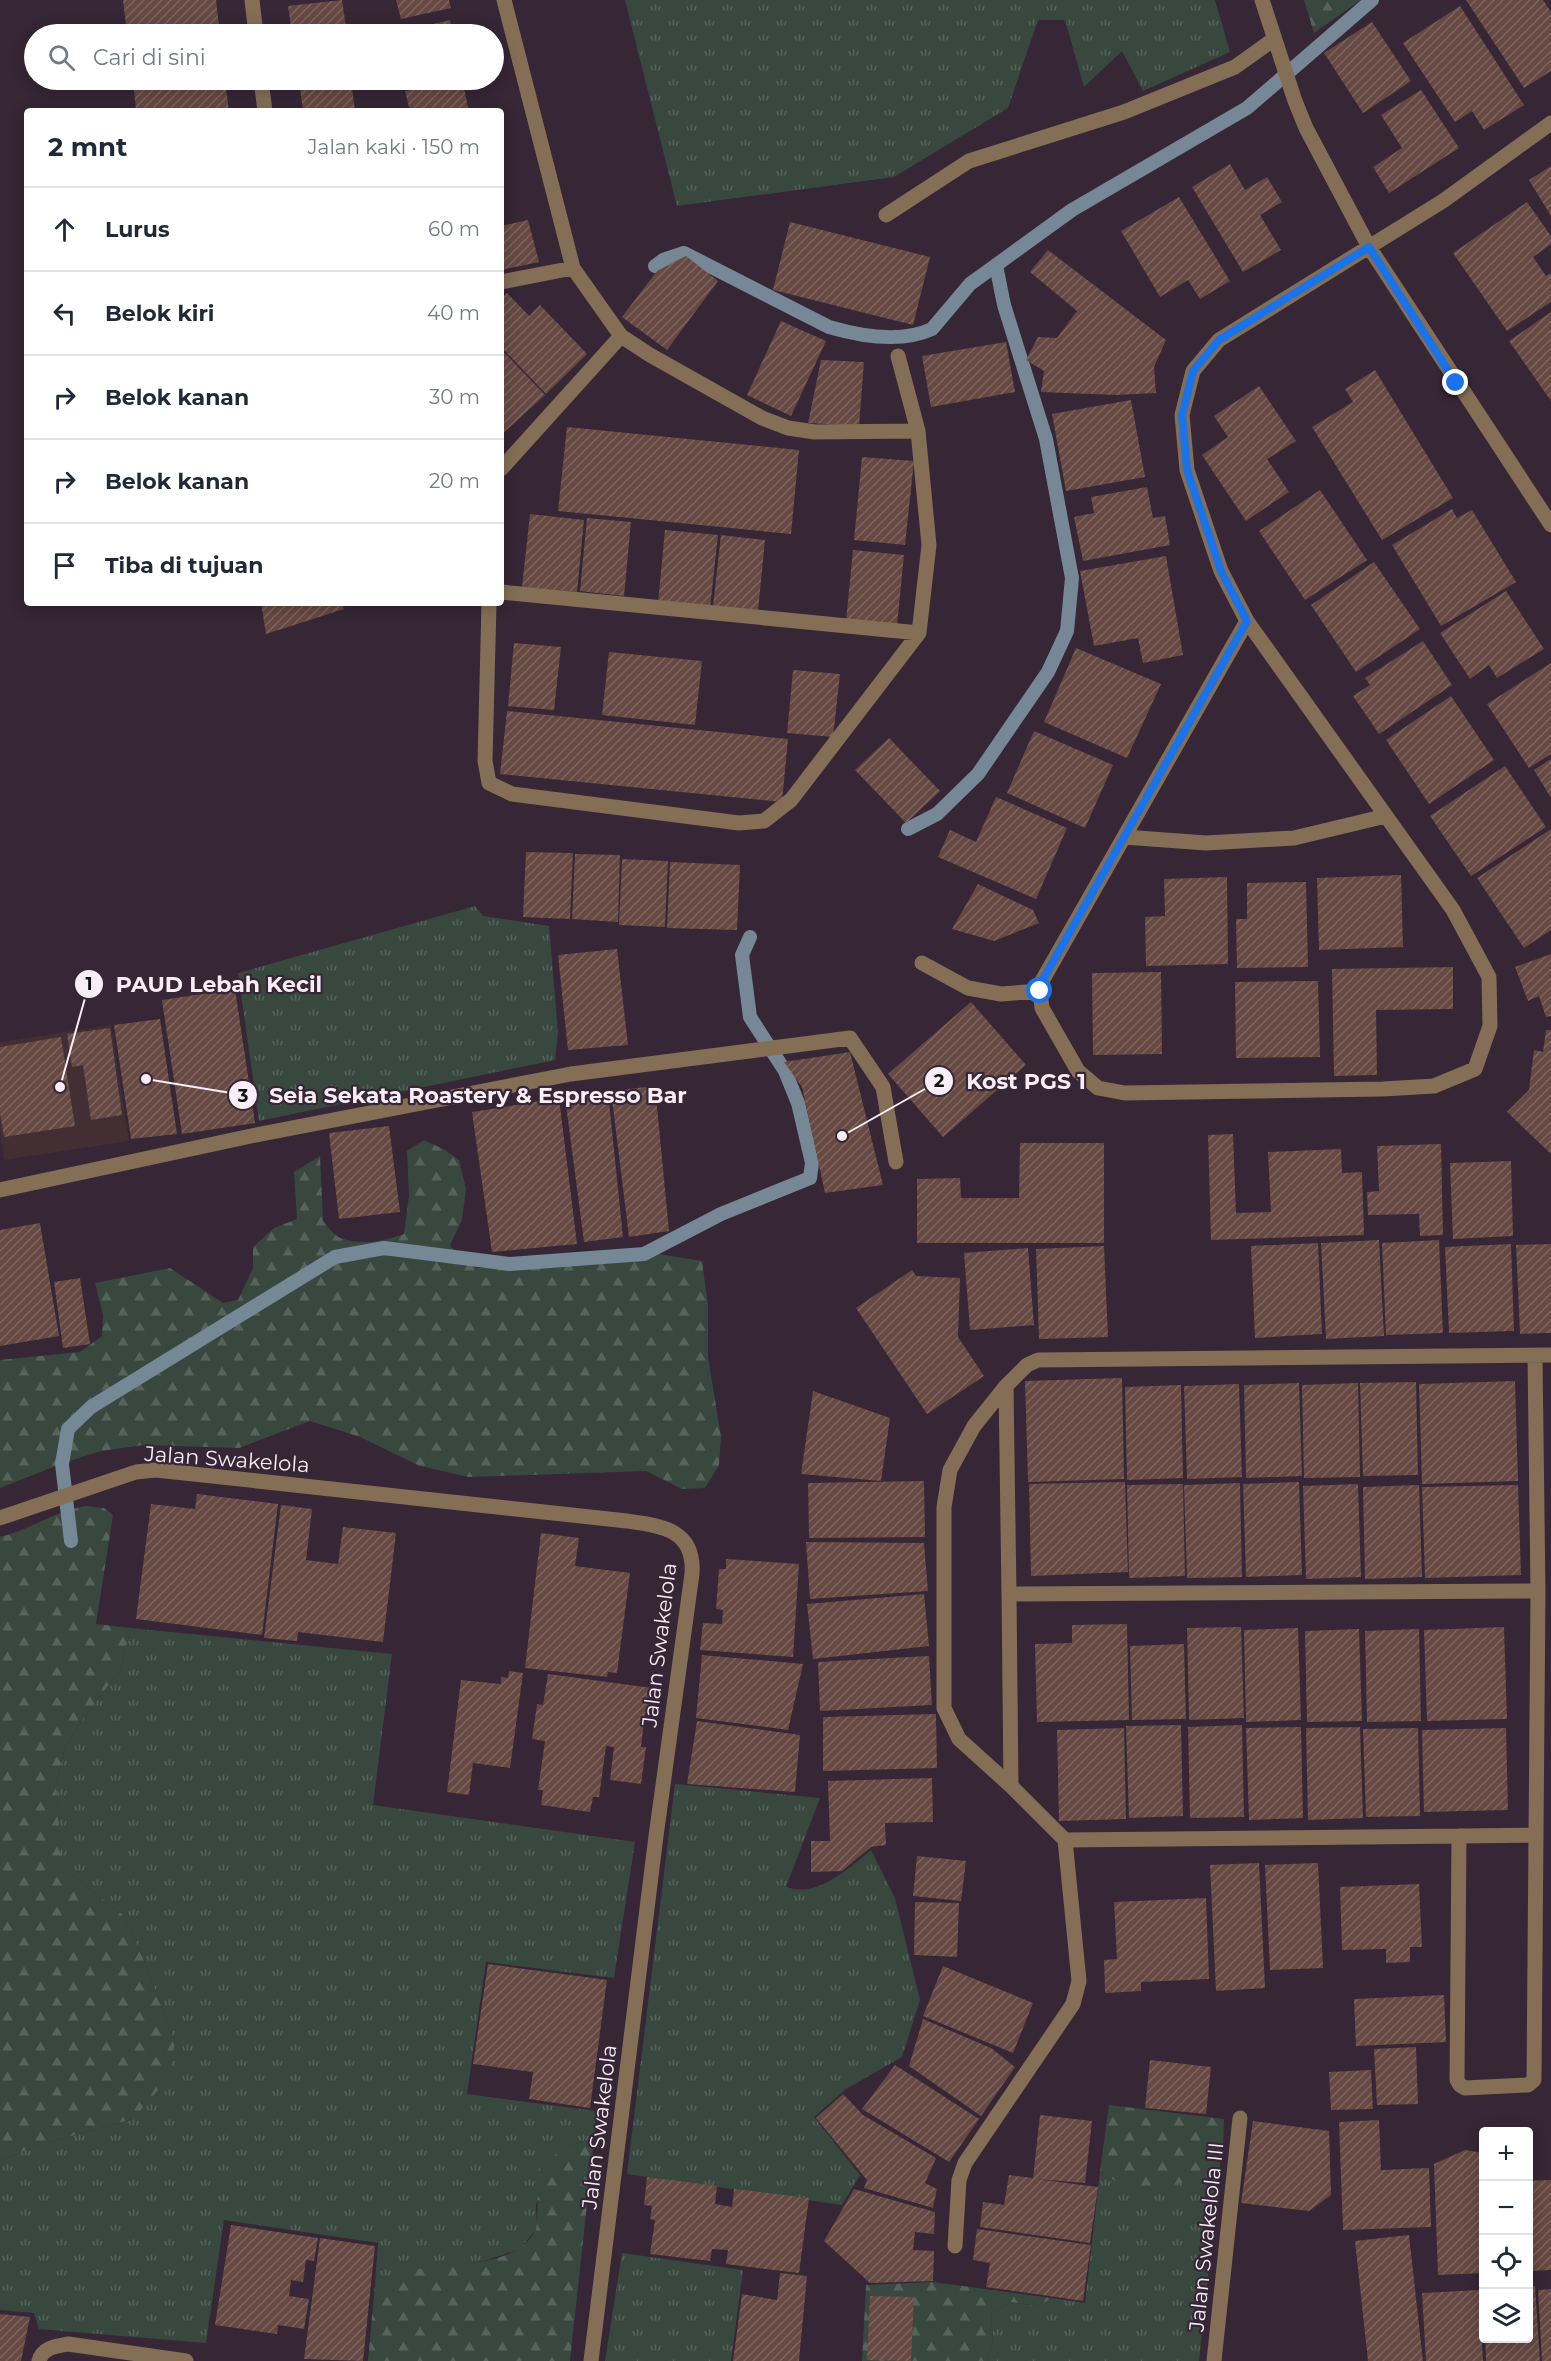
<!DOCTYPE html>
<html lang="id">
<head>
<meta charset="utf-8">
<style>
  :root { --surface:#fff; --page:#f6f6f7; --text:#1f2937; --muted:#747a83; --line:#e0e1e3 }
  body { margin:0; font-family:Montserrat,sans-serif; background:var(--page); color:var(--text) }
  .controls { position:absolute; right:18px; bottom:18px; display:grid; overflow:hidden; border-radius:6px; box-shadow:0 3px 15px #0003 }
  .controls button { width:54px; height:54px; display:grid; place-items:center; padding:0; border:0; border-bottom:2px solid var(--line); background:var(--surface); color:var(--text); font:30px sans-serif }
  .stop { position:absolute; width:18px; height:18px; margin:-14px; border:4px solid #1a73e8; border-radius:50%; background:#fff }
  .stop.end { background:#1a73e8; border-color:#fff; box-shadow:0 2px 6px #0008 }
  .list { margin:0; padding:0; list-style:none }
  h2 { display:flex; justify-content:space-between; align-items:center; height:78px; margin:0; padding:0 24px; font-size:26px }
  h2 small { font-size:20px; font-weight:400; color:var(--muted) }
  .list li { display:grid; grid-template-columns:39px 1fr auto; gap:18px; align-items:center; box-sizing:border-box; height:84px; padding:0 24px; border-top:2px solid var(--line) }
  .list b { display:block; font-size:22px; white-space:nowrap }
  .list em { font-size:20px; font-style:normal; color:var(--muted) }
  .icon { flex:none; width:33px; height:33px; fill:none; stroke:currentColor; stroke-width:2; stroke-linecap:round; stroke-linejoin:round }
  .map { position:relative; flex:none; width:1551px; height:2361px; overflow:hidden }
  .search { position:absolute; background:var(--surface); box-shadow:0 3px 15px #0003; left:24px; top:24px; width:480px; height:66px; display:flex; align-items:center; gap:15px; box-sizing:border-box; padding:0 21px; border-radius:33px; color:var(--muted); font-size:22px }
  .panel { position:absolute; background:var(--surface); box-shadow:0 3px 15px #0003; left:24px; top:108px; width:480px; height:498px; border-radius:6px }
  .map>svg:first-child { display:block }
  .education { fill:#422e33 }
  .grass { fill:url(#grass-tufts) }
  .forest { fill:url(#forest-firs) }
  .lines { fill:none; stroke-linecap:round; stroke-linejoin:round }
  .stream { stroke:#768795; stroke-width:14 }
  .building { fill:url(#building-hatch) }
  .minor { stroke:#846e55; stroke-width:15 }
  .route { stroke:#1a73e8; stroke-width:8 }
  .labels { text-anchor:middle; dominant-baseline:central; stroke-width:4.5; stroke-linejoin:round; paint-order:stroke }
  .street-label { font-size:21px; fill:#f9eef8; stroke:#362636 }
  .leader { fill:none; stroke:#f9eef8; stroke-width:2 }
  .callout-dot { fill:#f9eef8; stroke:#362636; stroke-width:2 }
  .mark-label { font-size:18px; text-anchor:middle; font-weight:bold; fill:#111 }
  .callout-label { font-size:22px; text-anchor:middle; font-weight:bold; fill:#f9eef8; stroke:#362636; stroke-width:4.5; stroke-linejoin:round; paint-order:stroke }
</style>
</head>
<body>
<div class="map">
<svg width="1551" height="2361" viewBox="0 0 1551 2361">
  <defs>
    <pattern id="grass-tufts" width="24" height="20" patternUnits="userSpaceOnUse" patternTransform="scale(1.5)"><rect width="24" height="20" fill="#38483f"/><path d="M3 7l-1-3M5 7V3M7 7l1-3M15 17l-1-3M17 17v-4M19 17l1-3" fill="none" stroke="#56635c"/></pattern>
    <pattern id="forest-firs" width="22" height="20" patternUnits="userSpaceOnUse" patternTransform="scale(1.5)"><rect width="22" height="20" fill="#38483f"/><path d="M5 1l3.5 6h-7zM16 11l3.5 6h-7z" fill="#56635c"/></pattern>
    <pattern id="building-hatch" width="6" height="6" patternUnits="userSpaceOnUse" patternTransform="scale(1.5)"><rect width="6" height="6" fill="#664942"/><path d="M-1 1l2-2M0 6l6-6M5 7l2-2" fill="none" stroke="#7d645e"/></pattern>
  </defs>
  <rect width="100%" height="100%" fill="#362636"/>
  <path class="education" d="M111 1025 129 1141 4 1160 0 1131V1042Z"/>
  <path class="grass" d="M625 0H1215L1230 52 1143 91 1122 51 1084 87 1065 20H1038L1008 108 894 177 677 206Z
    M475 906 483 916 549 926 558 1032 555 1060 259 1121 238 973Z
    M131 1628 392 1654 373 1805 635 1842 614 1978 486 1962 467 2094 596 2111 594 2140 570 2145 536 2204 537 2228 520 2249 487 2260 458 2266 420 2269 375 2283 378 2243 224 2220 206 2343 39 2329 34 2313 0 2310V2161L36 2146 133 2119 175 2043 145 1963 123 1915 62 1867 61 1861 56 1784 65 1748 84 1717 120 1670Z
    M675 1784 820 1798 786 1887C818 1898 848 1869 871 1850L895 1898 920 2000 902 2057 846 2089 814 2117 860 2175 842 2205 627 2174Z
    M1221 2156 1199 2361H987L993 2343 991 2313 1011 2302 1038 2306 1052 2298 1085 2303 1100 2171 1129 2188 1217 2165Z
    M622 2253 743 2270 731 2361H605Z"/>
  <path class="forest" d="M1304 0H1361L1314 33Z
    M424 1140 445 1150 459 1160 466 1189 462 1220 450 1245 456 1255 477 1268H510L640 1251 702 1261 708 1306V1357L721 1437 719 1465 705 1488 682 1489 646 1471 469 1477 420 1466 360 1437 310 1421 239 1448 144 1445 101 1451 66 1462 0 1488V1360L80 1352 102 1336 103 1315 95 1283 170 1268 223 1303 238 1300 253 1268V1247L274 1228 297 1219 294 1172 320 1156 323 1221C327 1226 334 1235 340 1238 361 1246 384 1241 404 1234L409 1196 407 1151Z
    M85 1506 104 1508 113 1515 96 1624 131 1628 120 1670 84 1717 65 1748 56 1784 62 1867 123 1915 145 1963 175 2043 167 2080 133 2119 36 2146 0 2161V1537C30 1530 53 1512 85 1506Z
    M1109 2105 1224 2119C1223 2131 1225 2155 1217 2165 1202 2181 1149 2194 1129 2188 1119 2185 1109 2176 1100 2171Z
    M594 2140 570 2361H368L375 2283C389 2278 404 2272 419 2269 453 2262 518 2268 536 2229 538 2225 538 2175 539 2165L570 2145Z
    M933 2282 1052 2298 1038 2306 1011 2302 991 2313 993 2343 987 2361H862L866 2285Z"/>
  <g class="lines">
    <path class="stream" d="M655 266 663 260 684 253 829 327C860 336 902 343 932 329L970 284 1072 210 1247 108 1372 0
      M908 829 937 814 978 774 1048 672 1067 631 1072 578 1046 439 1004 305 996 265
      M71 1541 62 1464 68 1429 91 1407 335 1257 384 1248 510 1264 644 1254 721 1214 810 1178 812 1163 798 1103 785 1071 750 1017 742 955 750 937"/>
  </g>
  <path class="building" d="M123 0H216L220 34H127Z
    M342 0 347 34H292L288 6Z
    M396 0H449L451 8 401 19Z
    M1466 0H1543L1551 12V71L1524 88Z
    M1460 6 1524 105 1484 130 1472 111 1455 122 1403 43Z
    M450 20 453 34H392Z
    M1372 22 1411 81 1363 113 1324 53Z
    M133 80H225L229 111H136Z
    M299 80H351L355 111H303Z
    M455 80H462L469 111H410L405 91Z
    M1421 90 1459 148 1389 193 1373 167 1402 148 1381 115Z
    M1230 164 1245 190 1267 177 1282 202 1260 215 1281 250 1243 272 1192 187Z
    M1551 166V216L1529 180Z
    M1179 197 1230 281 1200 299 1188 280 1160 297 1121 231Z
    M1527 202 1551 236V244L1533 257 1546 276 1551 273V302L1507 331 1453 253Z
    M528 220 539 262 501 270V226Z
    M790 222 930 257 913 325 773 290Z
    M1048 250 1166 340 1154 367 1156 393 1116 395 1041 392 1044 371 1026 360 1038 337 1057 338 1077 311 1030 272Z
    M686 256 718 281 667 350 622 317 657 271Z
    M507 293 529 316 540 305 587 354 546 394 501 347V299Z
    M1551 312V401L1509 341Z
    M781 321 826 341 791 416 747 395Z
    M1006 342 1015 392 931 407 922 356Z
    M501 349 545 395 501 435Z
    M821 360 864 362 859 426 808 423Z
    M1375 370 1453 498 1382 540 1312 427 1353 402 1345 389Z
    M1259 386 1296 441 1267 459 1289 492 1246 521 1202 455 1228 437 1214 416Z
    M1131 400 1145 477 1066 491 1052 414Z
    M567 427 799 450 791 534 558 511Z
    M862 457 914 461 905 545 854 540Z
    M1147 487 1153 518 1165 516 1170 545 1083 561 1074 517 1094 513 1091 497Z
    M1320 490 1367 560 1305 600 1259 531Z
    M1452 509 1457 518 1472 510 1516 582 1441 626 1392 545Z
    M530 514 584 520 577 592 522 587Z
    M587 518 631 522 624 596 580 591Z
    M665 530 718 535 710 608 658 603Z
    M721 535 765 540 758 611 713 606Z
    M853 550 904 555 897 626 846 621Z
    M1166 556 1183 655 1143 663 1138 638 1094 646 1080 571Z
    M1374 562 1420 629 1356 672 1311 605Z
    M1506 591 1544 649 1497 678 1489 665 1470 679 1440 633Z
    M261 603H341L344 609 266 634Z
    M1423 641 1452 685 1379 734 1353 696 1370 685 1365 678Z
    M514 643 561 647 554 710 508 706Z
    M1076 648 1161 684 1127 758 1044 722Z
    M609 652 702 661 695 725 602 715Z
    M1551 663V754L1529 768 1487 704Z
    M793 670 840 674 833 737 787 733Z
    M1451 696 1494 760 1429 804 1386 740Z
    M507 711 788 739 782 802 500 774Z
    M1034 731 1113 765 1085 828 1007 793Z
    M889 738 940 791 906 823 855 770Z
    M1551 759V798L1534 770Z
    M1505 766 1546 827 1471 876 1430 816Z
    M996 797 1067 828 1036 899 938 857 950 830 976 842Z
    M1551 829V930L1524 948 1477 878Z
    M526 852 573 853 570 919 523 917Z
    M575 854 620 855 618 922 572 919Z
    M622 859 668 861 665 927 619 925Z
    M670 862 740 865 737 930 667 928Z
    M1401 875 1403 947 1319 950 1317 878Z
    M1227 877 1228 964 1146 966 1145 917 1165 916 1164 879Z
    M1306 882 1308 967 1237 968 1236 919H1247V883Z
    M978 884 1033 910 1039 923 994 941 952 929Z
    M617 949 628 1045 568 1050 558 955Z
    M1551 954V1016L1546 1017 1539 996 1528 1001 1515 967Z
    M1453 967V1009L1376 1010 1377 1075 1334 1076 1332 969Z
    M1161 972 1162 1054 1093 1055 1092 973Z
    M1318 981 1320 1057 1236 1058 1235 982Z
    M235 989 255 1123 182 1134 162 1000Z
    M971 1002 1026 1065 943 1137 888 1074Z
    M160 1019 177 1134 131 1139 114 1025Z
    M110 1028 122 1115 91 1120 83 1065 72 1067 67 1034Z
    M1546 1030H1551V1154L1507 1112 1529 1090 1534 1050 1543 1052Z
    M61 1037 75 1126 4 1137 0 1113V1047Z
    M850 1052 883 1185 825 1193 802 1087 784 1062Z
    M655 1086 669 1231 629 1237 611 1091Z
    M608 1092 623 1237 584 1242 565 1097Z
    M559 1098 577 1244 492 1252 472 1112Z
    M389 1126 400 1212 339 1219 329 1133Z
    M1233 1134 1236 1213 1271 1212 1268 1152 1341 1149 1342 1173 1362 1172 1364 1235 1211 1240 1208 1135Z
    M1020 1143H1104V1243H917V1179L960 1178 961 1198H1019Z
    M1441 1144 1443 1235 1420 1236 1419 1214 1368 1215 1367 1192 1379 1191 1377 1146Z
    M1511 1161 1513 1236 1453 1239 1450 1163Z
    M40 1223 59 1336 0 1346V1230Z
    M1379 1240 1384 1336 1326 1339 1321 1243Z
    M1439 1240 1443 1333 1386 1335 1382 1243Z
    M1318 1243 1322 1334 1255 1338 1251 1246Z
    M1511 1244 1514 1331 1449 1333 1445 1247Z
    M1551 1244V1333L1520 1334 1516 1245Z
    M1104 1246 1108 1337 1039 1339 1036 1249Z
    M1028 1248 1034 1325 970 1330 964 1253Z
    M912 1270 916 1276 960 1278 958 1337 984 1376 927 1414 856 1308Z
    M80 1278 90 1344 63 1348 54 1282Z
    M1122 1378 1124 1479 1028 1482 1025 1381Z
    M1515 1381 1518 1481 1422 1484 1419 1384Z
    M1416 1382 1418 1475 1363 1476 1360 1383Z
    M1299 1383 1302 1476 1246 1478 1244 1385Z
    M1358 1383 1360 1477 1304 1478 1302 1385Z
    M1239 1384 1242 1477 1187 1479 1184 1386Z
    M1181 1385 1183 1478 1127 1480 1125 1387Z
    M813 1391 890 1418 881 1481 801 1474Z
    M924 1481 925 1537 809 1538 808 1483Z
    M1125 1482 1128 1572 1031 1576 1029 1484Z
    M1299 1482 1302 1575 1246 1577 1243 1484Z
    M1240 1483 1242 1577 1187 1578 1184 1485Z
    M1183 1484 1185 1576 1129 1578 1127 1485Z
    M1358 1484 1361 1577 1306 1579 1303 1486Z
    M1419 1485 1422 1577 1365 1579 1363 1487Z
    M1518 1485 1521 1575 1425 1578 1422 1487Z
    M197 1494 278 1504 262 1635 136 1619 151 1504 195 1509Z
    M281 1505 312 1509 306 1560 338 1564 343 1527 396 1533 383 1642 298 1632 297 1641 264 1638Z
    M541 1533 579 1538 575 1566 630 1573 617 1673 608 1672 607 1677 525 1668Z
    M806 1542 924 1543 928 1591 810 1599Z
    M726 1559 799 1564 793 1657 700 1650 703 1623 722 1624 723 1610 716 1609 719 1569H726Z
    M924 1594 929 1646 813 1659 807 1604Z
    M1127 1624 1129 1720 1037 1722 1035 1644 1072 1643V1625Z
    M1241 1627 1244 1718 1189 1720 1187 1628Z
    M1504 1627 1507 1719 1427 1721 1424 1630Z
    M1298 1628 1301 1720 1246 1722 1244 1630Z
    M1359 1629 1362 1721 1307 1722 1305 1631Z
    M1419 1629 1421 1721 1367 1722 1365 1631Z
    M1184 1644 1186 1719 1132 1720 1130 1646Z
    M702 1655 803 1664 788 1730 696 1718Z
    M929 1656 932 1705 820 1711 818 1662Z
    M509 1671 523 1673 510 1768 473 1763 469 1795 447 1792 461 1680 501 1684V1677L508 1678Z
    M548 1674 652 1688 649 1713H645L641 1747H646L641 1784 610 1780 614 1747 606 1746 599 1797H593L590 1812 541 1805 543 1790H538L545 1741 532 1739 537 1704 543 1705Z
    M936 1714 937 1768 823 1771V1717Z
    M697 1721 800 1735 795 1792 687 1784Z
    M1181 1725 1183 1816 1129 1818 1126 1726Z
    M1242 1725 1244 1817 1190 1818 1188 1727Z
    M1301 1727 1303 1818 1249 1820 1246 1728Z
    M1360 1727 1363 1818 1308 1820 1306 1728Z
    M1124 1728 1126 1819 1059 1821 1057 1730Z
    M1418 1728 1420 1816 1366 1817 1363 1729Z
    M1506 1728 1508 1810 1424 1812 1422 1730Z
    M932 1778 933 1822 885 1823 886 1845 871 1847 842 1871 811 1872V1841H830L828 1781Z
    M917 1856 966 1861 961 1901 913 1896Z
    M1259 1863 1265 1988 1216 1991 1210 1865Z
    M1318 1863 1323 1968 1270 1970 1265 1865Z
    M1419 1884 1422 1947H1410V1962L1386 1963V1949L1342 1950 1340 1887Z
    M1206 1898 1209 1979 1141 1982V1991L1105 1993 1104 1960 1117 1959 1114 1902Z
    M915 1902 959 1903 957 1957 914 1955Z
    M488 1964 607 1980 590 2108 529 2099 533 2072 473 2064Z
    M943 1966 1033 2003 1013 2053 923 2016Z
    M1444 1995 1446 2042 1356 2046 1354 1999Z
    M923 2019 991 2048 1015 2067 981 2116 909 2066Z
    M1416 2047 1418 2104 1377 2105 1374 2049Z
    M1150 2060 1211 2067 1206 2114 1145 2108Z
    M895 2065 979 2119 949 2162 862 2109Z
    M1371 2070 1373 2109 1331 2110 1329 2072Z
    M843 2094 863 2115 936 2158 925 2183 937 2189 933 2208 864 2188 867 2180 816 2118Z
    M1040 2115 1092 2121 1085 2183 1036 2179 1098 2187 1090 2243 980 2227 983 2202 1004 2205 1009 2175 1033 2178Z
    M1379 2120 1381 2170 1429 2168 1431 2227 1343 2230 1339 2122Z
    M1253 2121 1329 2131 1331 2195 1309 2211 1241 2203Z
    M1465 2150 1484 2153V2273L1438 2275 1434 2164Z
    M647 2177 717 2186 715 2204 732 2207 734 2189 809 2198 799 2273 726 2264 728 2250 712 2249 710 2261 650 2254 655 2220 650 2219 652 2206 644 2205Z
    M1551 2180V2270L1528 2271V2181Z
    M854 2189 935 2212 934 2234 915 2232 913 2250 934 2251 933 2281 870 2283 824 2241Z
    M231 2225 318 2238 314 2261 306 2260 303 2282 291 2280 289 2296 309 2299 304 2329 278 2325 277 2334 215 2325Z
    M977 2229 1091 2245 1083 2301 986 2287 990 2263 973 2260Z
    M1409 2235 1423 2361H1368L1355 2241Z
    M320 2238 375 2246 363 2361 304 2359Z
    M780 2273 807 2276 799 2361H733L742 2294 777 2300Z
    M1535 2286 1540 2361H1486L1485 2338H1528V2287Z
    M1551 2289V2361H1542L1538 2290Z
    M1479 2290 1483 2361H1426L1422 2293Z
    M870 2296 914 2297 911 2361 867 2360Z
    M0 2314 30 2317 21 2361H0Z"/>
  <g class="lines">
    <path class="minor" d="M252 0 256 34
      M1262 0 1295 101 1306 128 1369 247 1551 525
      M261 80 265 111
      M886 215 969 161 1124 112 1235 67 1274 39
      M573 268 621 336 650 355 762 418 788 428 815 432 918 431
      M501 282 573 268 504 0
      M501 469 621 336
      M501 592 919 633 929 545 918 431 898 356
      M489 603 485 761 489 783 512 794 739 823 764 821 791 800 919 633
      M1247 621 1042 981 1040 991 1042 1008 1078 1071 1098 1088 1125 1093 1383 1089 1434 1086 1475 1069 1490 1026 1489 977 1453 910 1247 621 1221 571 1187 470 1182 415 1193 371 1219 340 1443 201 1551 123
      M1124 837 1206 843 1294 838 1386 816
      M922 963 968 988 1001 994 1040 991
      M0 1190 251 1136 571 1074 850 1038 883 1087 896 1162
      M1006 1386 1009 1594
      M0 1518 136 1472 156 1470 627 1521C663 1526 695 1530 692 1574L656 1836 591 2361
      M1011 1786 1009 1594 1538 1591
      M1459 1836 1536 1835
      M1065 1840 1459 1836 1457 2080 1460 2085 1465 2088 1528 2085 1534 2080 1538 1591 1535 1356
      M955 2246 959 2180 965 2163 1073 2004 1079 1981 1065 1840 1011 1786 959 1739 944 1708V1507L950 1470 974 1426 1006 1386 1027 1365 1038 1360 1551 1355
      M39 2361C42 2348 56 2346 68 2344L186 2361
      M1214 2361 1240 2118"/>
  </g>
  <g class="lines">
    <path class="route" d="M1040 991 1042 981 1247 621 1221 571 1187 470 1182 415 1193 371 1219 340 1369 247 1456 383"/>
  </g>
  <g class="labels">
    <g class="street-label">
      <text transform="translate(227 1459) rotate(4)">Jalan Swakelola</text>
      <text transform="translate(659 1645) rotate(-83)">Jalan Swakelola</text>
      <text transform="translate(599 2127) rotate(-83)">Jalan Swakelola</text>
      <text transform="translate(1206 2237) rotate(-84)">Jalan Swakelola III</text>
    </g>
  </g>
  <path class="leader" d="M60 1087L89 984M842 1136L939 1081M146 1079L243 1095"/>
  <g class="callout-dot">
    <circle cx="60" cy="1087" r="6"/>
    <circle cx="842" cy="1136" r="6"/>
    <circle cx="146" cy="1079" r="6"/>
    <circle cx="89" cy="984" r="15"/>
    <circle cx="939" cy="1081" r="15"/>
    <circle cx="243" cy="1095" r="15"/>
  </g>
  <g class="mark-label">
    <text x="89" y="990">1</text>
    <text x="939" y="1087">2</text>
    <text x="243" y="1102">3</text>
  </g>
  <g class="callout-label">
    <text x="219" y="992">PAUD Lebah Kecil</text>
    <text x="1026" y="1089">Kost PGS 1</text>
    <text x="478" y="1103">Seia Sekata Roastery &amp; Espresso Bar</text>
  </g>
</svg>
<div class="controls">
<button>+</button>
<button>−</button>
<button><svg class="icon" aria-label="locate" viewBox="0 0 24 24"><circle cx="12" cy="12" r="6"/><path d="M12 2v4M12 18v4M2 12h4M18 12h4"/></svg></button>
<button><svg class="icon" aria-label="layers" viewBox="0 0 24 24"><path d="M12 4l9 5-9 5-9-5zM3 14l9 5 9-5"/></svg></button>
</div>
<div class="stop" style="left:1040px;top:991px"></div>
<div class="stop end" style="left:1456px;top:383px"></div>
<div class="search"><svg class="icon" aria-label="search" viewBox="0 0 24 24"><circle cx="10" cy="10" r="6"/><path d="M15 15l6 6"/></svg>Cari di sini</div>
<section class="panel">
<h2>2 mnt<small>Jalan kaki · 150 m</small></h2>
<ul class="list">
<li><svg class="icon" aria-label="ahead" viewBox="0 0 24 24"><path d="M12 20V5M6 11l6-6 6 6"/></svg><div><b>Lurus</b></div><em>60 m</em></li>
<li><svg class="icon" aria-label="left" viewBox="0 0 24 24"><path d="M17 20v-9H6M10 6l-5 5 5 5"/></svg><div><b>Belok kiri</b></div><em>40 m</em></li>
<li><svg class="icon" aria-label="right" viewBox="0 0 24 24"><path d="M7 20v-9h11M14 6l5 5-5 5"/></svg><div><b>Belok kanan</b></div><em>30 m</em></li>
<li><svg class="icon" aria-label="right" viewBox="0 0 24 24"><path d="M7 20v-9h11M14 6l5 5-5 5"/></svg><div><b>Belok kanan</b></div><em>20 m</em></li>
<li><svg class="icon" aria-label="arrive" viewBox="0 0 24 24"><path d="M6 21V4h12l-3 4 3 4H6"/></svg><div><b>Tiba di tujuan</b></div></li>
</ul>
</section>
</div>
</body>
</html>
